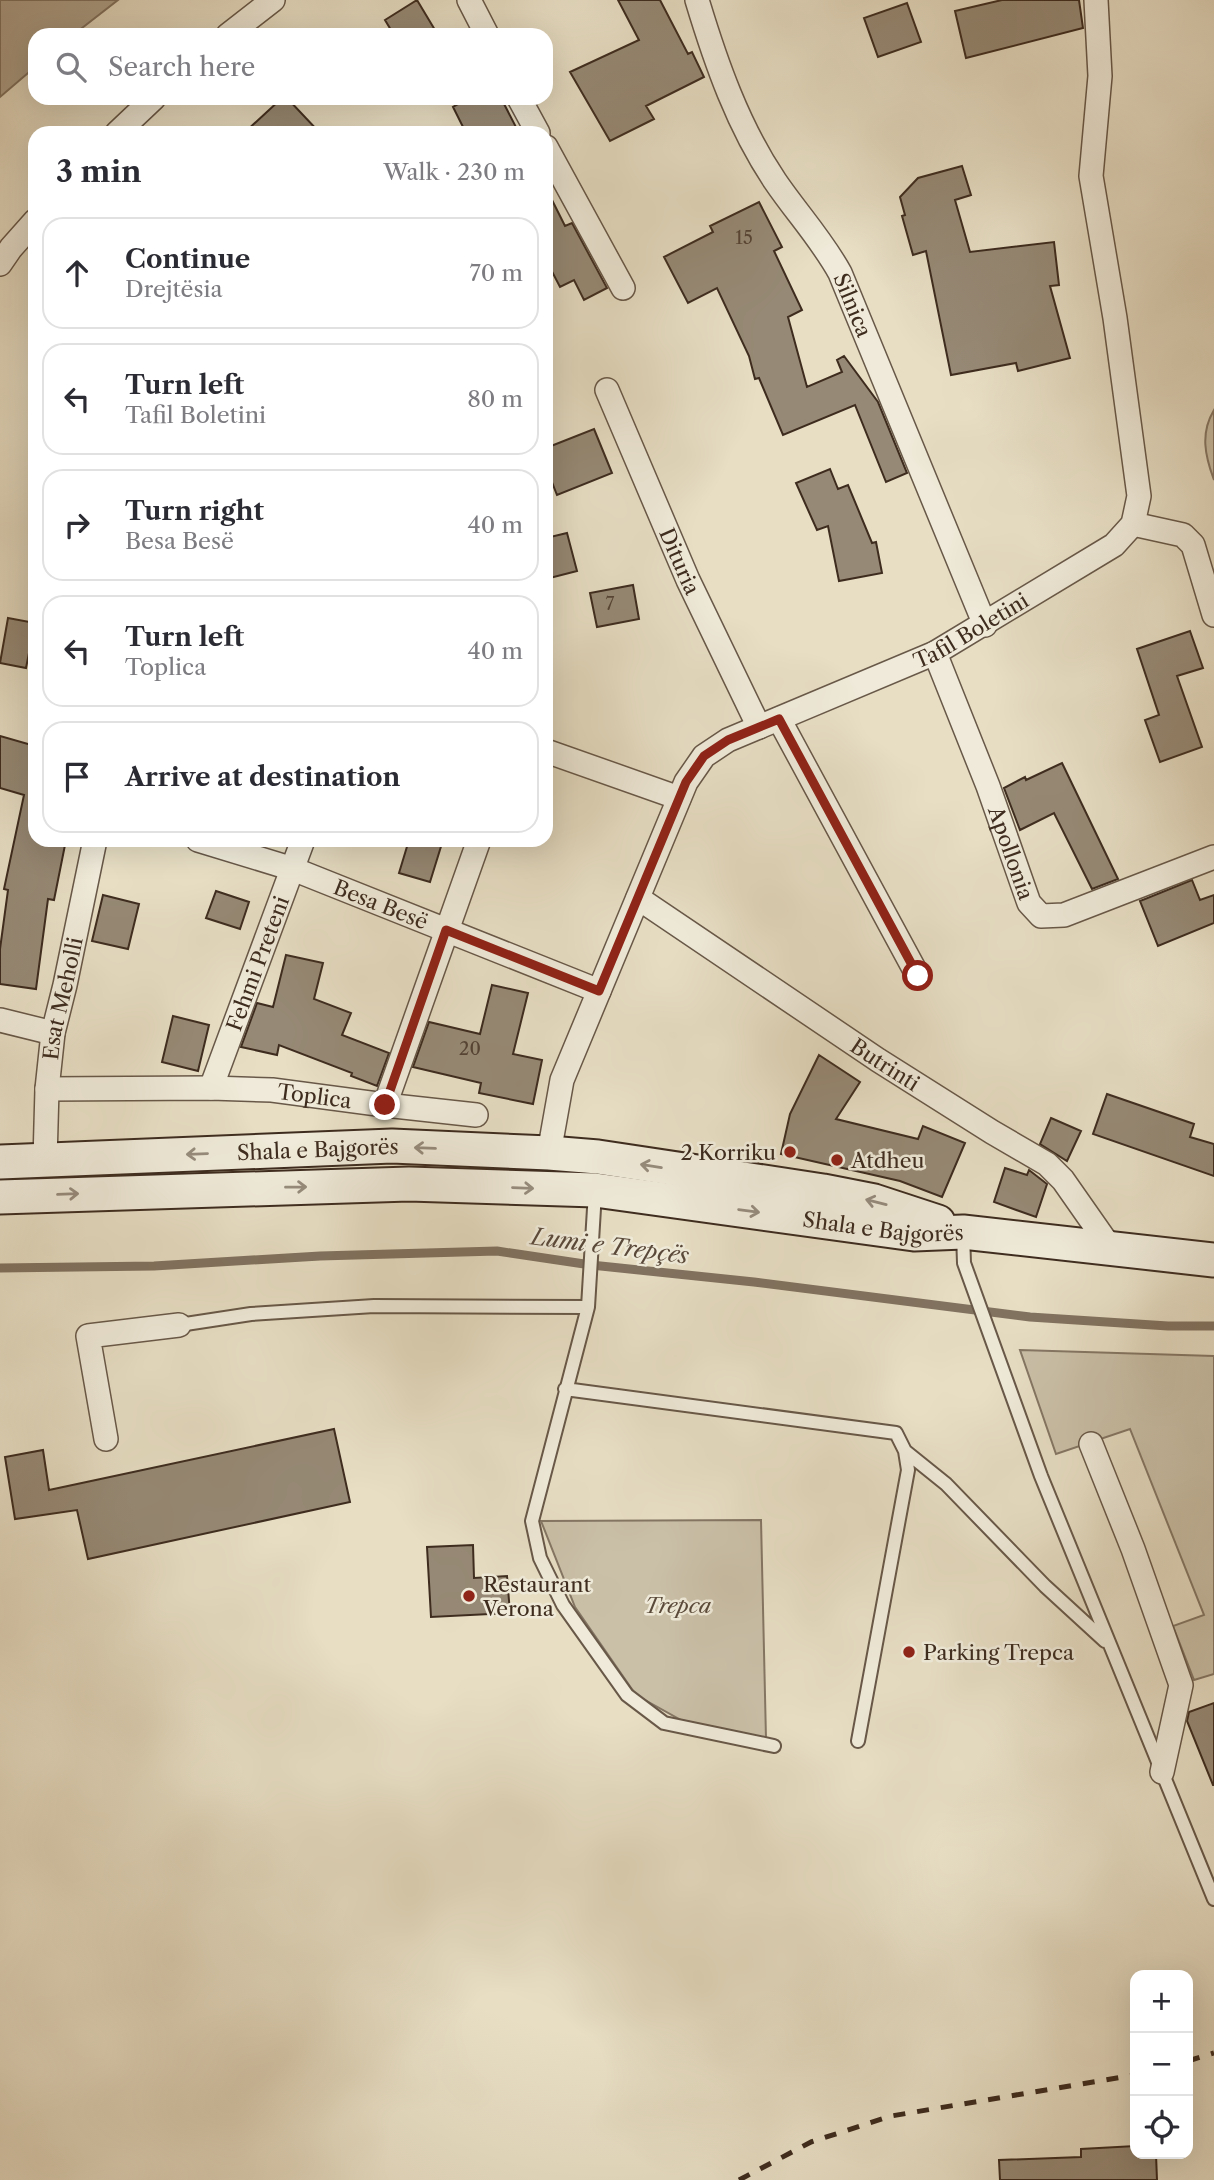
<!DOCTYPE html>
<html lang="en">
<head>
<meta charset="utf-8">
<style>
  :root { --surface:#fff; --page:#f2f2f3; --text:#2b2b33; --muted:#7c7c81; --line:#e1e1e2 }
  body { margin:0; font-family:"Libre Caslon Text",serif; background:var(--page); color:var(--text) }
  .controls { position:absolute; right:21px; bottom:21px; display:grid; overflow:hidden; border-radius:14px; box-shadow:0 7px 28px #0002 }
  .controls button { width:63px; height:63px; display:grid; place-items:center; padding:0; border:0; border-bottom:2px solid var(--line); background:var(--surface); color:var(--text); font:35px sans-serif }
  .stop { position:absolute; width:21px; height:21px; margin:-16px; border:5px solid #8f2418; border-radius:50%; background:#fff }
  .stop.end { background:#8f2418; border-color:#fff; box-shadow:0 2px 7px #0008 }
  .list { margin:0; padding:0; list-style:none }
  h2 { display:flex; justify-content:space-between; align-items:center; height:91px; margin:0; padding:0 28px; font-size:30px }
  h2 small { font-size:23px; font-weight:400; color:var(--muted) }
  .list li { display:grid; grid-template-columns:46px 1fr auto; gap:21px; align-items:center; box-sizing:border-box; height:112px; margin:0 14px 14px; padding:0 14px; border:2px solid var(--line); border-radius:21px }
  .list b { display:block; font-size:26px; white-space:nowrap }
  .list p { margin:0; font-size:23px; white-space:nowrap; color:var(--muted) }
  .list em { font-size:23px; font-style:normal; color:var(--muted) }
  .icon { flex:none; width:38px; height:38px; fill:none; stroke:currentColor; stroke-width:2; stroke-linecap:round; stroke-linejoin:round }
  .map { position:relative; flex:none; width:1214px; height:2180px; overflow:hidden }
  .search { position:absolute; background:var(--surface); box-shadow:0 7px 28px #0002; left:28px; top:28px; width:525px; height:77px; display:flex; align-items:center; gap:18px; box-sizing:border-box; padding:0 24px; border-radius:21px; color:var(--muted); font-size:26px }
  .panel { position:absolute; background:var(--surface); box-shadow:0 7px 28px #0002; left:28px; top:126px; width:525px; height:721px; border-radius:21px }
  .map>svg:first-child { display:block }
  .green { fill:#cac0a8; stroke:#847664; stroke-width:2 }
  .water { fill:#aea18c; stroke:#817260; stroke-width:2 }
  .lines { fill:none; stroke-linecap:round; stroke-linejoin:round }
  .stream { stroke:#817260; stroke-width:9 }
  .building { fill:#968975; stroke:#3e2c1f; stroke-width:2 }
  .lane-casing { stroke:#685848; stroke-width:16 }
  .street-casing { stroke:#685848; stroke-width:26 }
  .secondary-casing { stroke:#3e2c1f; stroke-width:37 }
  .lane { stroke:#efead9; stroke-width:12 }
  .street { stroke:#efead9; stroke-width:23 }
  .secondary { stroke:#efead9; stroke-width:33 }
  .rail { stroke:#3e2c1f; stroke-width:5; stroke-dasharray:12 12; stroke-linecap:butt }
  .oneway { stroke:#968b7c }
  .route { stroke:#8f2418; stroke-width:9 }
  .poi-dot { fill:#8f2418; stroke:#efead9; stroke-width:2.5 }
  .labels { text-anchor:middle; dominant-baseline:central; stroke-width:5; stroke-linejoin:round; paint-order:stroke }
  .number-label { font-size:18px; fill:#544334 }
  .street-label { font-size:21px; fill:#3e2c1f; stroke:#efead9 }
  .poi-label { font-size:21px; fill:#3e2c1f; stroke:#efead9; text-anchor:start }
  .park-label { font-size:21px; font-style:italic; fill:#5a4a3a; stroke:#efead9 }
  .water-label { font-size:23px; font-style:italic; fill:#5a493a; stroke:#efead9 }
</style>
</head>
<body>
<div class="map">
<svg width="1214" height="2180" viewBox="0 0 1214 2180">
  <rect width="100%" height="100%" fill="#e7dec4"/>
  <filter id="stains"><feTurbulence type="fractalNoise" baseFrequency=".00286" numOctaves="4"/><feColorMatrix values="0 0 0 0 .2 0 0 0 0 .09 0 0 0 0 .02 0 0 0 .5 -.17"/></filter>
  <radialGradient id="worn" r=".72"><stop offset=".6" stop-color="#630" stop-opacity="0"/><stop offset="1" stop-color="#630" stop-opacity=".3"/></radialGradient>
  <path class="green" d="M1214 410V480C1205 456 1200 433 1214 410Z
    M1020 1350 1214 1356V1674L1194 1680 1173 1626 1204 1615 1130 1429 1056 1454Z
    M761 1520 766 1739 681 1720 636 1695 575 1607 541 1521Z"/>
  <path class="water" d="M0 0H118L73 35H35V67L0 97Z"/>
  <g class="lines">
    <path class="stream" d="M0 1268 154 1266 320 1256 497 1251 591 1265 754 1282 1030 1317 1168 1326H1214"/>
  </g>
  <path class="building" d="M417 0 438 35H394L385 20Z
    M618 0H660L688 54 692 52 704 77 646 106 654 119 610 141 570 72 639 40Z
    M1002 0H1079L1083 28 966 58 955 11Z
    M907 3 921 42 878 57 864 18Z
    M282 98H287L320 133H244Z
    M469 98H501L519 133H466L453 107Z
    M962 166 971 195 955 200 970 252 1054 242 1059 285 1050 286 1070 358 1018 371 1016 363 951 375 926 251 913 255 902 216 905 215 900 197 918 178Z
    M546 188 565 226 572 223 607 288 584 300 574 280 560 287 546 260Z
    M759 202 782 247 774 251 802 310 788 317 807 387 842 372 837 360 844 356 878 402 907 473 886 482 855 405 783 435 759 378 755 379 749 356 717 288 688 303 664 257 713 232 710 226Z
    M594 429 612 473 557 495 546 467V448Z
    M830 469 838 489 848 485 872 543 876 542 882 573 839 581 828 526 817 530 796 483Z
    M567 533 577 571 546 579V538Z
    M633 585 639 619 597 627 590 593Z
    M8 618 35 623 26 668 0 663Z
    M1190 631 1203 668 1177 676 1202 747 1160 762 1145 720 1159 715 1137 649Z
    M0 736 35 746V840H66L54 900 48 899 36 989 0 984V949L8 890 4 889 24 795 0 788Z
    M1062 763 1118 879 1092 889 1054 813 1020 830 1004 788 1025 777 1026 780Z
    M409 840H443L430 882 399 873Z
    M1192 880 1200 900 1214 895V923L1158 946 1140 901Z
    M216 891 249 902 240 929 206 918Z
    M103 895 139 904 128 949 92 941Z
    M286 955 323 963 314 999 351 1013 342 1035 389 1053 377 1086 351 1076 352 1073 279 1045 277 1055 241 1047 257 1003 273 1007Z
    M492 985 528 993 513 1054 542 1060 533 1104 479 1093 481 1083 413 1067 429 1022 480 1034Z
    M173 1016 209 1025 198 1071 162 1062Z
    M819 1055 860 1082 836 1119 918 1139 923 1126 965 1143 942 1197 900 1181 781 1154 790 1114Z
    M1107 1094 1194 1124 1190 1137 1214 1144V1176L1093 1134Z
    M1051 1118 1081 1131 1067 1161 1040 1144Z
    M1005 1168 1027 1175 1029 1170 1047 1184 1036 1217 994 1202Z
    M334 1429 350 1502 88 1559 77 1510 15 1519 5 1457 43 1450 49 1490Z
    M473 1545 474 1578 507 1576 510 1613 431 1617 427 1547Z
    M1214 1703V1785H1213L1187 1721 1189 1712Z
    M1135 2146V2154H1156L1157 2180H1000L999 2160 1081 2157V2149Z"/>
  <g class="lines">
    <g class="lane-casing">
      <path id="lane" d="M595 1192 588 1307 532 1521 540 1558 563 1605 627 1695 664 1723 774 1746
        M963 1233 964 1263 1041 1476 1214 1899
        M179 1325 251 1314 374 1306 588 1307
        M565 1389 896 1433 905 1451 908 1470 858 1741
        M905 1451 946 1484 1045 1586 1105 1641"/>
    </g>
    <g class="street-casing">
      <g id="street">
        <path d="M469 0 487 35"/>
        <path id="s1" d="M697 0C716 63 738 126 775 181 796 212 822 240 840 273L985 625"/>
        <path d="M228 35 273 0"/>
        <path d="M519 98 538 133"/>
        <path d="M117 133 154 98"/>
        <path d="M546 147 623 288"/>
        <path d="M0 264 11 248 35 221"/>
        <path id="s2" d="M607 390 688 580 759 727"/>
        <path d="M1133 524 1183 535 1193 545 1214 615"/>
        <path id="s3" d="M935 653 988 786 1029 903 1041 916 1064 915 1214 857"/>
        <path d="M779 719 918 976"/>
        <path d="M546 751 679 798"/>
        <path id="s4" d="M198 840 293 869 599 991"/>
        <path id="s5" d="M638 898 878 1060 992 1132 1047 1164 1063 1180 1112 1250"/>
        <path d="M0 1020 53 1033"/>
        <path id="s6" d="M211 1088 303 840"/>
        <path id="s7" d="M47 1089 211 1088 272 1090 385 1105 479 840"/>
        <path d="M385 1105 476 1115"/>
        <path id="s8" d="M549 1153 562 1080 686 782 704 756 728 740 935 653 1114 545 1133 524 1139 496 1115 318 1091 176 1100 76 1096 0"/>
        <path id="s9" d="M45 1160 47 1089 53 1033 65 985 95 840"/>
        <path d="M106 1439 88 1336 179 1325"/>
        <path d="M1091 1444 1133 1549 1181 1685 1162 1772"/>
      </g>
    </g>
    <g class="secondary-casing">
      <g id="secondary">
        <path id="s10" d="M0 1162 392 1146 549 1153 598 1157 823 1191 874 1201 938 1222"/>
        <path id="s11" d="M0 1197 409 1184 595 1190 914 1234 963 1232 1214 1260"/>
      </g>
    </g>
    <use href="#lane" class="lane"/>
    <use href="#street" class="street"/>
    <use href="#secondary" class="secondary"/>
    <path class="rail" d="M1188 2061 1214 2053
      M739 2180 811 2142 891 2116 1135 2075"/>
  </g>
  <defs><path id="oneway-shaft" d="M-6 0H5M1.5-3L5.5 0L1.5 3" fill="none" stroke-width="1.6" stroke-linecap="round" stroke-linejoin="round" transform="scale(1.75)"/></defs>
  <g class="oneway">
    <use href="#oneway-shaft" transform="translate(425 1148) rotate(-178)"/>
    <use href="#oneway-shaft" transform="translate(197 1154) rotate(178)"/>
    <use href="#oneway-shaft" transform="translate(651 1166) rotate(-171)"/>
    <use href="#oneway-shaft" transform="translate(296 1187) rotate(-1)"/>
    <use href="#oneway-shaft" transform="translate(523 1188) rotate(2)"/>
    <use href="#oneway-shaft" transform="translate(68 1194) rotate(-2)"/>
    <use href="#oneway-shaft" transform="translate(876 1202) rotate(-166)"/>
    <use href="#oneway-shaft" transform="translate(749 1211) rotate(8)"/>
  </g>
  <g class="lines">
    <path class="route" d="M385 1105 446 930 599 991 686 782 704 756 728 740 779 719 918 976"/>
  </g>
  <g class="poi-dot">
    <circle cx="790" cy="1152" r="7"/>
    <circle cx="837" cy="1160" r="7"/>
    <circle cx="469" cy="1596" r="7"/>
    <circle cx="909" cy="1652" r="7"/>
  </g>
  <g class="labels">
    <g class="number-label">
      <text x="744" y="238">15</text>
      <text x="610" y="604">7</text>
      <text x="470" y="1049">20</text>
    </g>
    <g class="street-label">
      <text stroke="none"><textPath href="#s1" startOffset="345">Silnica</textPath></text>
      <text stroke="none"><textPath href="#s2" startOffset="186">Dituria</textPath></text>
      <text stroke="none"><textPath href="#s8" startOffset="724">Tafil Boletini</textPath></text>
      <text stroke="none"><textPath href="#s3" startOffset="214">Apollonia</textPath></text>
      <text stroke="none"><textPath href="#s4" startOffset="194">Besa Besë</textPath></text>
      <text stroke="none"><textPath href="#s6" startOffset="133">Fehmi Preteni</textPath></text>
      <text stroke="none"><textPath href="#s9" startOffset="163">Esat Meholli</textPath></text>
      <text stroke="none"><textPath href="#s5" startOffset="298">Butrinti</textPath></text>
      <text stroke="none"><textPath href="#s7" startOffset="268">Toplica</textPath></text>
      <text stroke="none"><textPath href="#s10" startOffset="318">Shala e Bajgorës</textPath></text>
      <text stroke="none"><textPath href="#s11" startOffset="886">Shala e Bajgorës</textPath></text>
    </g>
    <g class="poi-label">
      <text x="776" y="1152" text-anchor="end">2 Korriku</text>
      <text x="851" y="1160">Atdheu</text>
      <text x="483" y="1584">Restaurant<tspan x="483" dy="24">Verona</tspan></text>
      <text x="923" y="1652">Parking Trepca</text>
    </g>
    <g class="park-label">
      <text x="678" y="1605">Trepca</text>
    </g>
    <g class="water-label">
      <text transform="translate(610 1246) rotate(7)">Lumi e Trepçës</text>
    </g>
  </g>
  <rect width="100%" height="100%" filter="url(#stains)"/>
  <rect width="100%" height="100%" fill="url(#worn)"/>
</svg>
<div class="controls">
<button>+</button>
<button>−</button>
<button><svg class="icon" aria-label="locate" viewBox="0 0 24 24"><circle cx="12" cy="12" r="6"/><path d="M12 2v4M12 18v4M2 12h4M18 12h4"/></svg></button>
</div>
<div class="stop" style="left:918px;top:976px"></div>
<div class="stop end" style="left:385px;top:1105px"></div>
<div class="search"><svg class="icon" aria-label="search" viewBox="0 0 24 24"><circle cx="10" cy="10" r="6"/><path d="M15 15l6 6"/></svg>Search here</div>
<section class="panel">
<h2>3 min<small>Walk · 230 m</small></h2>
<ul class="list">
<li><svg class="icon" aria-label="ahead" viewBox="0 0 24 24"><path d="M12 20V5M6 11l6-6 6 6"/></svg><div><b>Continue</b><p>Drejtësia</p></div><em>70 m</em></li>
<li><svg class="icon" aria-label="left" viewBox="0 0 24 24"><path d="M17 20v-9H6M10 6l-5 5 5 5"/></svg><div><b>Turn left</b><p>Tafil Boletini</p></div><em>80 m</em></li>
<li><svg class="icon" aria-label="right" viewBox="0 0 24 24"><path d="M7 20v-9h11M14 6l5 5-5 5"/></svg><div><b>Turn right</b><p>Besa Besë</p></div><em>40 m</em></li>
<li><svg class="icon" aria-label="left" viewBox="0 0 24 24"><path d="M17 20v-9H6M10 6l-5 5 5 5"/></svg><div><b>Turn left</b><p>Toplica</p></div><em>40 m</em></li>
<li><svg class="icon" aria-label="arrive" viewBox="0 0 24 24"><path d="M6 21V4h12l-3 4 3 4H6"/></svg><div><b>Arrive at destination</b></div></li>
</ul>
</section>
</div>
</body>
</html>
